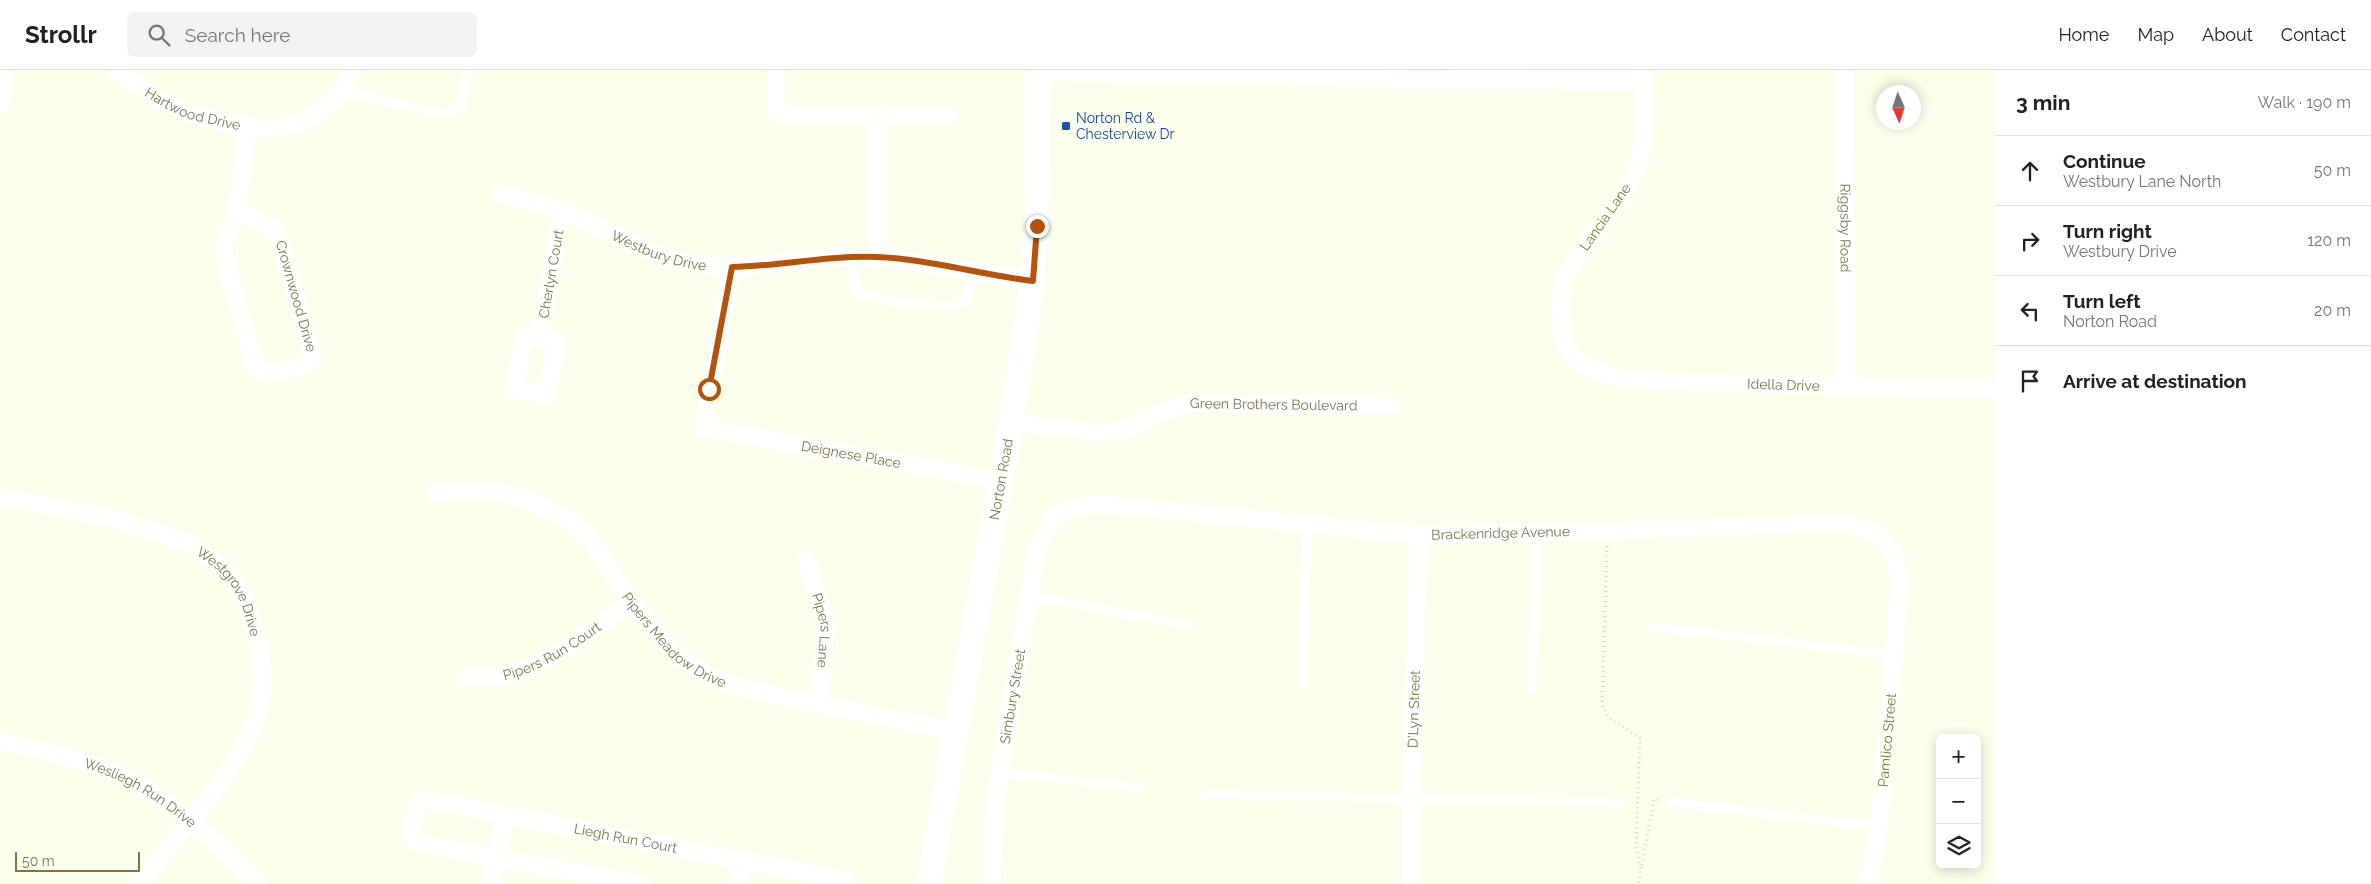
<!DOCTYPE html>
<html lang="en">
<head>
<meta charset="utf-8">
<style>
  :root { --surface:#fff; --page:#f2f2f2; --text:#202124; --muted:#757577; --line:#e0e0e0 }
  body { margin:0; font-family:Raleway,sans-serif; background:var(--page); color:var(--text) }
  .controls { position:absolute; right:15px; bottom:15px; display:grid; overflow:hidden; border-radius:8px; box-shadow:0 2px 12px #0003 }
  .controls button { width:45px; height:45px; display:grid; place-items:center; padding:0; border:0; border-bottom:1px solid var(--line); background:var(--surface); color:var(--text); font:25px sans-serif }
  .compass { position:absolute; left:1876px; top:15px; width:45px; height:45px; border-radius:50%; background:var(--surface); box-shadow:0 2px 12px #0003; rotate:177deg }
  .scale { position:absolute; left:15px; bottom:12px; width:125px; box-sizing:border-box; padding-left:5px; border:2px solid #7b774b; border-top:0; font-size:14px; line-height:18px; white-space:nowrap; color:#7b774b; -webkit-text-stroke:4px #fdfff1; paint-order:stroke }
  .stop { position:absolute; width:15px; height:15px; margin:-11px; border:4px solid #b45309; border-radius:50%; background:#fff }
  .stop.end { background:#b45309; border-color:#fff; box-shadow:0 1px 5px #0008 }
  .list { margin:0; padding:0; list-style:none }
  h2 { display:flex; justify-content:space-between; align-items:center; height:65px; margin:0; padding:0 20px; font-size:21px }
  h2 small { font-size:16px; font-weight:400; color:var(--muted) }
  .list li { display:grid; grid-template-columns:32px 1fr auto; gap:15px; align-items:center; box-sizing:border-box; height:70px; padding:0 20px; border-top:1px solid var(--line) }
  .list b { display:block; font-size:19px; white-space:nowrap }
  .list p { margin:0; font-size:16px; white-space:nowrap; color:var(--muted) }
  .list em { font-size:16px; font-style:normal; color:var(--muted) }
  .icon { flex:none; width:28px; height:28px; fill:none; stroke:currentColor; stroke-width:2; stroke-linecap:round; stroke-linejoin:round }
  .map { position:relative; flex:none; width:1996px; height:814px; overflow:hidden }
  header { display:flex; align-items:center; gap:30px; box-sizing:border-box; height:70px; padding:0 25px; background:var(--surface); border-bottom:1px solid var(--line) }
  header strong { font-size:24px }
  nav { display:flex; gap:28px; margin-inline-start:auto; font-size:18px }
  .search { width:350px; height:45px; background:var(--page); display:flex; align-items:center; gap:12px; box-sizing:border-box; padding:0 18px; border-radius:8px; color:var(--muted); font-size:19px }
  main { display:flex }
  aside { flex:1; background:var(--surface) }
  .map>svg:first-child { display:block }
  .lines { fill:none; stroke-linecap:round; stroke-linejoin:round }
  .path { stroke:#dad8a2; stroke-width:3; stroke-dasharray:1 4; stroke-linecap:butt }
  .service { stroke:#fff; stroke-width:9 }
  .minor { stroke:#fff; stroke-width:18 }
  .secondary { stroke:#fff; stroke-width:25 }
  .route { stroke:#b45309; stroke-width:6 }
  .transit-dot { fill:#1a4fb4; stroke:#fdfff1; stroke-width:2 }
  .labels { text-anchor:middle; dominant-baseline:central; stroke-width:5; stroke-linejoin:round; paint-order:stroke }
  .street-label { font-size:14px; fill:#7b774b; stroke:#fdfff1 }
  .transit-label { font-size:14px; fill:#164399; stroke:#fdfff1; text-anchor:start }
</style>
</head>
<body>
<header>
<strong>Strollr</strong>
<div class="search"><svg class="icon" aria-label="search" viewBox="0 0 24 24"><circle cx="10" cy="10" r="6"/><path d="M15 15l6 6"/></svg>Search here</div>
<nav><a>Home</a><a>Map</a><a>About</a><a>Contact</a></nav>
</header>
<main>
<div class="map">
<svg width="1996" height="814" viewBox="0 0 1996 814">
  <rect width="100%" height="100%" fill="#fafeea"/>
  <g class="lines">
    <path class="path" d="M1607 476 1602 635 1609 648 1640 668 1636 776 1641 798 1638 814
      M1642 795 1654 729 1660 730"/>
    <path class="service" d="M343 21 446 45 461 35 467 3 465 0
      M851 187 854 214 859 224 899 233 951 237 967 230 974 202
      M1029 528 1058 531 1188 555
      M1653 557 1894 585
      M1303 616 1307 454
      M1532 619 1538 462
      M1000 701 1028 706 1141 718
      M1206 724 1619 733
      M1671 732 1878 757"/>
    <g class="minor">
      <path id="s1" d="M114 0C138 15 161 32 187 43 196 46 207 48 217 50 233 54 249 58 266 58 302 58 342 36 352 0"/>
      <path d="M776 0 777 44 949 45"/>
      <path id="s2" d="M1643 0C1643 29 1647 62 1639 91 1628 128 1598 155 1577 187 1574 193 1568 199 1565 206 1560 222 1561 239 1562 255 1563 298 1602 304 1636 311L1996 320"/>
      <path id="s3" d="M1845 0 1846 316"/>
      <path d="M1039 2 1418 10 1643 11"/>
      <path d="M0 36 5 0"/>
      <path d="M878 44V187"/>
      <path id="s4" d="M500 123C523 130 548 134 569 143 613 163 653 189 702 195 752 201 800 186 849 187 911 187 971 204 1033 211"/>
      <path id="s5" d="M237 140 273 159 281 173 313 285 308 294 268 305 256 299 224 184V173L237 140 248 57"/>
      <path id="s6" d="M732 197 703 358 1000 411"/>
      <path d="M524 265 557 271 547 325 514 319Z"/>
      <path id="s7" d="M540 268 562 140"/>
      <path id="s8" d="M1011 353 1097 362 1121 361 1185 333 1392 336"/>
      <path id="s9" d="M435 424 474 420 497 422 521 428 552 440 572 452 588 467 631 532 675 585 702 603 730 615 772 625 955 661"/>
      <path id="s10" d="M0 427 114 449 190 474 222 497 236 513 247 534 261 586 262 617 257 647 238 686 212 724 138 814"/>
      <path id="s11" d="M806 489 826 555 819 634"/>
      <path id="s12" d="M466 607C476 607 487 609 496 607 546 598 590 561 631 532"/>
      <path id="s13" d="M0 671C40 679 83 689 121 706 174 731 217 773 257 814"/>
      <path d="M491 814 506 745"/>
      <path id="s14" d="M641 814 416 773 411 764 418 731 427 730 844 810 847 814"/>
      <path d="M739 814 744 790"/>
      <path id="s15" d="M992 814 994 749 1000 701 1037 479C1052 438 1069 434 1110 435L1419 465 1841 454C1878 458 1895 474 1900 511L1881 739 1869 814"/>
      <path id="s16" d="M1411 814V729L1419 465"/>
    </g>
    <path class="secondary" id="s17" d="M929 814 1011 353 1030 231 1037 156 1038 0"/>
  </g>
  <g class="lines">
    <path class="route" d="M709 319 732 197C781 196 828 185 877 187 929 189 981 205 1033 211L1037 156"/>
  </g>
  <rect class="transit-dot" x="1061" y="51" width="10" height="10" rx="2.5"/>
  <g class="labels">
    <g class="street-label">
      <text stroke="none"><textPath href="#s1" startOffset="89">Hartwood Drive</textPath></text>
      <text transform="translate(1605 147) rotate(-55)">Lancia Lane</text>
      <text stroke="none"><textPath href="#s3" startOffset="158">Riggsby Road</textPath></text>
      <text stroke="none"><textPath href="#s4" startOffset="170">Westbury Drive</textPath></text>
      <text stroke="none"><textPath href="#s7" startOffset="65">Cherlyn Court</textPath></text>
      <text stroke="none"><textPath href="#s5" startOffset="112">Crownwood Drive</textPath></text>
      <text stroke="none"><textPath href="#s2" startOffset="528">Idella Drive</textPath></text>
      <text stroke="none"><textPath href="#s8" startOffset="269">Green Brothers Boulevard</textPath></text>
      <text stroke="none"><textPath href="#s6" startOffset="314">Deignese Place</textPath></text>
      <text stroke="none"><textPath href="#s17" startOffset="411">Norton Road</textPath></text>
      <text stroke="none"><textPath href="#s15" startOffset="825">Brackenridge Avenue</textPath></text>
      <text stroke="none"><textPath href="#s10" startOffset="260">Westgrove Drive</textPath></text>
      <text stroke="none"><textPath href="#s11" startOffset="74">Pipers Lane</textPath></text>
      <text stroke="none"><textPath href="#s9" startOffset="302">Pipers Meadow Drive</textPath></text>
      <text stroke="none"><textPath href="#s12" startOffset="92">Pipers Run Court</textPath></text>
      <text stroke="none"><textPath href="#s15" startOffset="189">Simbury Street</textPath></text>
      <text stroke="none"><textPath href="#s16" startOffset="175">D'Lyn Street</textPath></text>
      <text transform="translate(1887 670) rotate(-85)">Pamlico Street</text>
      <text stroke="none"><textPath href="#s13" startOffset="151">Wesliegh Run Drive</textPath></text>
      <text stroke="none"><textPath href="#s14" startOffset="484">Liegh Run Court</textPath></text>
    </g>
    <g class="transit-label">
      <text x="1076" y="48">Norton Rd &amp;<tspan x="1076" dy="16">Chesterview Dr</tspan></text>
    </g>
  </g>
</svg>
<div class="controls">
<button>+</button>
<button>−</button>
<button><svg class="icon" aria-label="layers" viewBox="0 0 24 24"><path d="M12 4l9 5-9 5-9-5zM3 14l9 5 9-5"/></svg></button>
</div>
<svg class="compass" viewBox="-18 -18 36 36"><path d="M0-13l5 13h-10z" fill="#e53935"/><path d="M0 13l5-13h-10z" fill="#757577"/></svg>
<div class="scale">50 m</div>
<div class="stop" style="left:709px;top:319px"></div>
<div class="stop end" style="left:1037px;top:156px"></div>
</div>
<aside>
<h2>3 min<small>Walk · 190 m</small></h2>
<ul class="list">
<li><svg class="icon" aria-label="ahead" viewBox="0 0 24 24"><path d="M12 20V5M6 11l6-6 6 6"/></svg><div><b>Continue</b><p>Westbury Lane North</p></div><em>50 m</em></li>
<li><svg class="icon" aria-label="right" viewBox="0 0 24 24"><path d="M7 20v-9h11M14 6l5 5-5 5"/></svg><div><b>Turn right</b><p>Westbury Drive</p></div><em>120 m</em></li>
<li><svg class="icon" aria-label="left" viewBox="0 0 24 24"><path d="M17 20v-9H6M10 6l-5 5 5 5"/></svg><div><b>Turn left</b><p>Norton Road</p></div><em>20 m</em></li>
<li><svg class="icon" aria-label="arrive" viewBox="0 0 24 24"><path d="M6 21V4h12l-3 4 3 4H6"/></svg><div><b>Arrive at destination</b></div></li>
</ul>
</aside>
</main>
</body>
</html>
